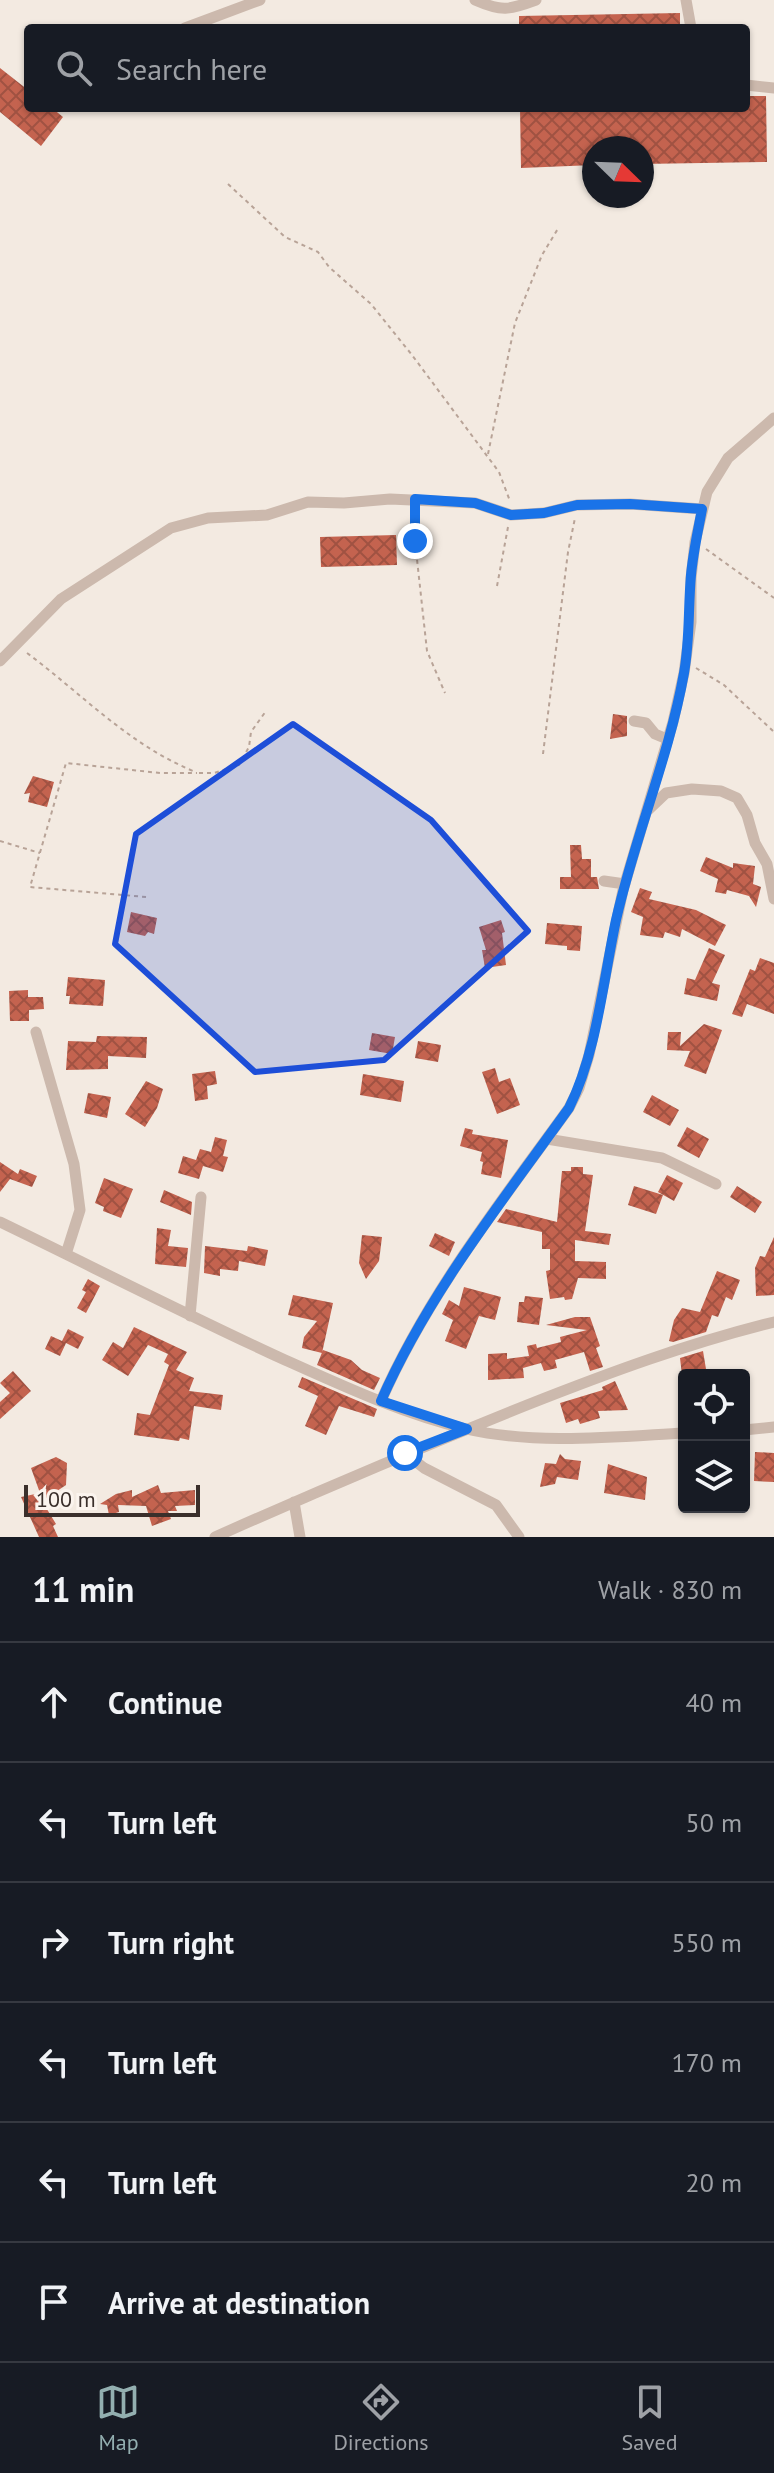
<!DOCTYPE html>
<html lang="en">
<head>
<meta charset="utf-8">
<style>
  :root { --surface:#171b24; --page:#20242c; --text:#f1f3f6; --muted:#9ea1a6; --line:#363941; --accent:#93afb0 }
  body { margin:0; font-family:"PT Sans",sans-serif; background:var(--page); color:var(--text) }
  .controls { position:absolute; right:24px; bottom:24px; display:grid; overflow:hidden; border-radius:8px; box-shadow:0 2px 6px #0004 }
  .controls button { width:72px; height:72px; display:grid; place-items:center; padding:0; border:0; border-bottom:2px solid var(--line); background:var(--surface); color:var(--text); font:40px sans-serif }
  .compass { position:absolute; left:582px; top:136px; width:72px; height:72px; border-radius:50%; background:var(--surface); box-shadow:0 2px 6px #0004; rotate:113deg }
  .scale { position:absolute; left:24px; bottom:20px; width:176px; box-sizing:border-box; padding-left:8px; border:4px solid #3a2f2b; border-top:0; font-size:22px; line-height:28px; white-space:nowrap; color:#3a2f2b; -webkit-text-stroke:6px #fbf4ee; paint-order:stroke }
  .stop { position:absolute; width:24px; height:24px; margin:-18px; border:6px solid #1a73e8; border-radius:50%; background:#fff }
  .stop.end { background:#1a73e8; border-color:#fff; box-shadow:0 2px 8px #0008 }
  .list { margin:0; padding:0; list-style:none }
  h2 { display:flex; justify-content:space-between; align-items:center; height:104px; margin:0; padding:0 32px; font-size:34px }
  h2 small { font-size:26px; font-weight:400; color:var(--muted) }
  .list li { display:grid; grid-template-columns:52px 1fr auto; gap:24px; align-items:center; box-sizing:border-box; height:120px; padding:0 32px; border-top:2px solid var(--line) }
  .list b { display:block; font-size:30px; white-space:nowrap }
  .list em { font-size:26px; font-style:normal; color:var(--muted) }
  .icon { flex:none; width:44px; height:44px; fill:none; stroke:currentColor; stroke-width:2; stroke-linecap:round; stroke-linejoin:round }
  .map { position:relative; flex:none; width:774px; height:1537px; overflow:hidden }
  .search { position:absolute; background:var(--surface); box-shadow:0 2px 6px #0004; left:24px; right:24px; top:24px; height:88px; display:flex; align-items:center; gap:20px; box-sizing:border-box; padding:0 28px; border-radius:8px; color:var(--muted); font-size:30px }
  .sheet { height:824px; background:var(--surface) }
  nav { display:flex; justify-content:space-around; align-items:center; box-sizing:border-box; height:112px; border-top:2px solid var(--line); background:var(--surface); font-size:22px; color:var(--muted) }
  nav a { display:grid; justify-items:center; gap:4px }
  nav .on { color:var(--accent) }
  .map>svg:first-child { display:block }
  .building { fill:url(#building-cross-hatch) }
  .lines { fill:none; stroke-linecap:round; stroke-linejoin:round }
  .path { stroke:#b8a397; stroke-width:2; stroke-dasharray:4 4; stroke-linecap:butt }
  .minor { stroke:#ccb9ad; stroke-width:11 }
  .route { stroke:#1a73e8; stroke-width:10 }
  .marked { fill:#1d4ed8; fill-opacity:0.2; stroke:#1d4ed8; stroke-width:6; stroke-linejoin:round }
</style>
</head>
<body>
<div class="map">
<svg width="774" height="1537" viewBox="0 0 774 1537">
  <defs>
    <pattern id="building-cross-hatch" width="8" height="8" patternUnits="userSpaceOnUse" patternTransform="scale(2)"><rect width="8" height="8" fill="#c4634f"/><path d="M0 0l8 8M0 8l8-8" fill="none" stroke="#a05242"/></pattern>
  </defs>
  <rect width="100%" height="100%" fill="#f3eae1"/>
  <path class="building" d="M680 13V28H519V16Z
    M0 68 28 90V108H52L63 117 41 146 0 112Z
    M746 96H766L767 162 642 164V148H594V165L521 168 520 108H746Z
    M396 535 397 565 321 567 320 537Z
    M613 714 627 716V736L610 739Z
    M33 776 54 782 47 807 28 802 30 793 24 794Z
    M570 845H581L582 859H591V877H597L599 889H560V877H571Z
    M706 857 733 868V863L755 866 753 884 761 887 756 907 749 896 727 890 726 894 715 892 718 879 700 871Z
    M640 888 652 892 649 899 696 910 726 925 715 946 682 929 680 937 665 932 663 938 640 935 643 917 631 912Z
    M131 912 157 918 154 934 148 932 145 936 127 932Z
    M501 920 505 932 502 933 506 965 485 968 482 950H486L479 927Z
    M547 923 582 926 580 951 567 950V946L545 944Z
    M709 948 725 955 712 983 720 985 717 1001 684 994 687 978 695 980Z
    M760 958 774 963V1014L747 1004 742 1017 732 1014 750 969 755 971Z
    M68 977 105 980 103 1006 69 1004 70 996H66Z
    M28 990V997H43L44 1009 29 1010V1021H10L9 991Z
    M704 1024 722 1030 706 1074 684 1066 690 1051 667 1050 668 1032H681L680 1046Z
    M372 1033 395 1037 392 1054 369 1050Z
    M97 1036 147 1037 146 1058 108 1056V1069L66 1070 68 1041 96 1042Z
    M418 1041 441 1045 438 1062 415 1058Z
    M495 1068 499 1082 510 1078 520 1105 497 1114 482 1072Z
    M215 1071 217 1084 207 1086 208 1099 195 1101 192 1074Z
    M363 1074 404 1081 401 1102 360 1095Z
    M146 1081 163 1089 157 1108 145 1127 125 1114Z
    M88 1093 111 1097 107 1118 84 1113Z
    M652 1095 679 1110 670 1126 643 1112Z
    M687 1127 709 1139 699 1158 677 1146Z
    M465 1128 473 1130 472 1134 508 1140 501 1178 481 1174 483 1162 480 1161 482 1152 460 1146Z
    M215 1137 227 1140 223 1156 228 1157 223 1172 203 1166 199 1179 178 1173 183 1156 196 1160 200 1149 211 1152Z
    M0 1162 18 1174 20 1169 37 1176 32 1187 10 1179 0 1192Z
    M571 1167H583V1174L593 1175 585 1231 611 1234 609 1245 575 1240V1261L606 1262V1279L578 1278 572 1299 565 1300 564 1297 550 1299 546 1271 550 1270V1249H542V1232L497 1222 506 1209 557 1222 562 1171H571Z
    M667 1175 683 1183 674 1201 658 1192Z
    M104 1178 133 1189 121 1218 103 1211 104 1207 95 1203Z
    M634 1186 663 1195 656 1214 628 1205Z
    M737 1186 762 1202 755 1213 730 1197Z
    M164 1190 192 1202 191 1215 160 1202Z
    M157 1228 171 1230 168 1246 188 1248 186 1267 155 1264Z
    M435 1233 455 1242 449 1256 429 1246Z
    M362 1235 382 1237 379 1261 366 1279 359 1263Z
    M774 1237V1295L756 1296 755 1268 760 1256 765 1257Z
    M205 1246 247 1251 248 1246 268 1250 265 1266 239 1261 238 1271 220 1269V1276L204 1273Z
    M717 1271 740 1280 732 1300 726 1297 718 1317 712 1315 706 1332 673 1342 669 1341 674 1320 682 1308 700 1312Z
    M88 1279 100 1286 86 1313 77 1308 86 1292 82 1290Z
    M464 1287 501 1297 495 1320 479 1316 466 1349 445 1341 453 1320 442 1314 449 1300 459 1306Z
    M293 1295 333 1303 322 1353 302 1348 304 1337 317 1321 288 1315Z
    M525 1296 543 1298 539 1325 517 1322 519 1302H524Z
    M575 1317H590L600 1346 596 1348 603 1367 590 1371 584 1352 555 1360 557 1368 544 1371 541 1363 523 1368 524 1378 488 1380V1354L507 1353V1359L529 1356 527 1346 536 1344 537 1348 561 1342 560 1337 587 1330 546 1325Z
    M134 1327 187 1352 176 1370 194 1378 189 1391 223 1395 221 1410 194 1406 189 1440 180 1438 179 1441 134 1435 137 1413 150 1415 169 1365 164 1362 168 1354 148 1345 128 1376 102 1360 113 1342 123 1348Z
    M68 1329 84 1337 78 1349 66 1343 60 1356 45 1349 51 1336 62 1341Z
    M323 1350 351 1360 362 1370 380 1378 374 1390 317 1365Z
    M703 1351 707 1375H682L680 1358Z
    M13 1371 31 1391 0 1419V1402L10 1393 0 1383Z
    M302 1377 377 1409 374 1417 339 1406 326 1435 305 1426 318 1396 298 1387Z
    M615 1381 628 1410 598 1411 600 1418 580 1424 578 1419 566 1423 560 1403 603 1390 602 1387Z
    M755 1452 774 1453V1482L754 1481Z
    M560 1454 565 1459 581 1461 578 1480 557 1477 555 1484 540 1487 545 1463 556 1464Z
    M56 1457 67 1463 66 1485 42 1501 56 1524 53 1526 58 1537H39L21 1497 40 1493 31 1468Z
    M608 1464 647 1477 645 1500 604 1493Z
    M158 1485 161 1493 195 1490V1505L175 1506 177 1511H168L171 1519 152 1526 146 1506 118 1505 119 1512 109 1515 107 1505 100 1504 116 1494 132 1490V1497Z"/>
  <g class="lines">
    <path class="path" d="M228 184 285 237 318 252 329 267 371 304 412 355 499 472 510 501
      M488 454 515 323 542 255 559 227
      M415 512V541L427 651 445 693
      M706 549 774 598
      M497 586 508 527
      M27 653C82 694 128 744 193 771
      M696 668 724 685 774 732
      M543 754 568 552 575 518
      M199 773H214L239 765 249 747 251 732 266 711
      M0 841 40 853
      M146 897 30 887 66 763 160 773H197"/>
    <path class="minor" d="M475 0C502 12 509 10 536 0
      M686 0 691 28
      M185 28 260 0
      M746 85 774 88
      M0 661 61 599 171 528 208 518 267 515 308 502 344 503 390 499 475 503 511 515 544 513 577 505 630 504 702 509
      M634 721 646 723 655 734 667 739
      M646 812 666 793 692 789 721 791 737 798 747 815 755 843 767 864 774 899
      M604 881 625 884
      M36 1032 74 1164 80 1210 66 1254
      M547 1139 662 1158 716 1184
      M0 1222C95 1268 189 1316 285 1360 343 1386 403 1414 466 1429 537 1445 612 1437 684 1433
      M190 1316 201 1197
      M381 1401C428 1294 501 1202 569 1108L579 1088 589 1055 623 890 673 722 684 673 691 622V578L695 542 707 492 728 458 774 418
      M744 1430 774 1427
      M405 1453 424 1468 496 1505 519 1537
      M294 1502 300 1537
      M215 1537C318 1491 422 1447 527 1405 608 1373 689 1343 774 1322"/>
  </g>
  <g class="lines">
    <path class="route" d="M405 1453 467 1429 381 1401C428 1294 501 1203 569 1108 597 1052 603 981 616 920 635 836 669 757 684 673 690 640 688 608 691 575 693 553 698 531 702 509L630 504 577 505 544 513 511 515 475 503 415 499V541"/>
  </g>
  <path class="marked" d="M293 724 431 820 528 931 384 1060 255 1072 115 944 136 834Z"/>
</svg>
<div class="controls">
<button><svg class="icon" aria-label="locate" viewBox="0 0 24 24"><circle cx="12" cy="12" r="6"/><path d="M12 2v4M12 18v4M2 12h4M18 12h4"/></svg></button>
<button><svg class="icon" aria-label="layers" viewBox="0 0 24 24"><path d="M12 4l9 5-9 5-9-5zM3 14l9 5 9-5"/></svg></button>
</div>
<svg class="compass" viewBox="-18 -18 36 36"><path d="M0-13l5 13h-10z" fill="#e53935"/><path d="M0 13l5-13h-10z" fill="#9ea1a6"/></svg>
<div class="scale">100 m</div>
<div class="stop" style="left:405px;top:1453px"></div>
<div class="stop end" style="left:415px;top:541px"></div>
<div class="search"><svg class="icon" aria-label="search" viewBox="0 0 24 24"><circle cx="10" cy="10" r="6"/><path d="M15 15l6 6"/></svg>Search here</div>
</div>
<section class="sheet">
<h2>11 min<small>Walk · 830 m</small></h2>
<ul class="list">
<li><svg class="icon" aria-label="ahead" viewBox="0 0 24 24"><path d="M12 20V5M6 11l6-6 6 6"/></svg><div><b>Continue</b></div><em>40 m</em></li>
<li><svg class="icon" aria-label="left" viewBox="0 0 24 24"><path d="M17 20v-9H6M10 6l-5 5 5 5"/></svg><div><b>Turn left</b></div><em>50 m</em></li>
<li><svg class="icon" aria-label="right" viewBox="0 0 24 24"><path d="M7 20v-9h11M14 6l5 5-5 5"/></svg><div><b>Turn right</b></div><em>550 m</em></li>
<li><svg class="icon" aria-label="left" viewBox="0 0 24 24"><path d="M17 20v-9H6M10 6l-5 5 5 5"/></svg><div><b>Turn left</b></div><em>170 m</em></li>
<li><svg class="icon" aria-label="left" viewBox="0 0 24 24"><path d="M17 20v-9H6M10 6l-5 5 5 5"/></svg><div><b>Turn left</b></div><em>20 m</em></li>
<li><svg class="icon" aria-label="arrive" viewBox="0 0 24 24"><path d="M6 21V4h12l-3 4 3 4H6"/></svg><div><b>Arrive at destination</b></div></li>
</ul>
</section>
<nav>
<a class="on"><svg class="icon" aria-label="map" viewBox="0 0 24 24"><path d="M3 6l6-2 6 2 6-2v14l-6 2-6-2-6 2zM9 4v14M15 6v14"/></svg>Map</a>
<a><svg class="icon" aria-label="directions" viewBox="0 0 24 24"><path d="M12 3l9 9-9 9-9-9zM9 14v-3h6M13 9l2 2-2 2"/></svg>Directions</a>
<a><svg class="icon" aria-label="saved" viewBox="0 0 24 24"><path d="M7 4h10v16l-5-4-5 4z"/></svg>Saved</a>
</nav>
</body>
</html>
